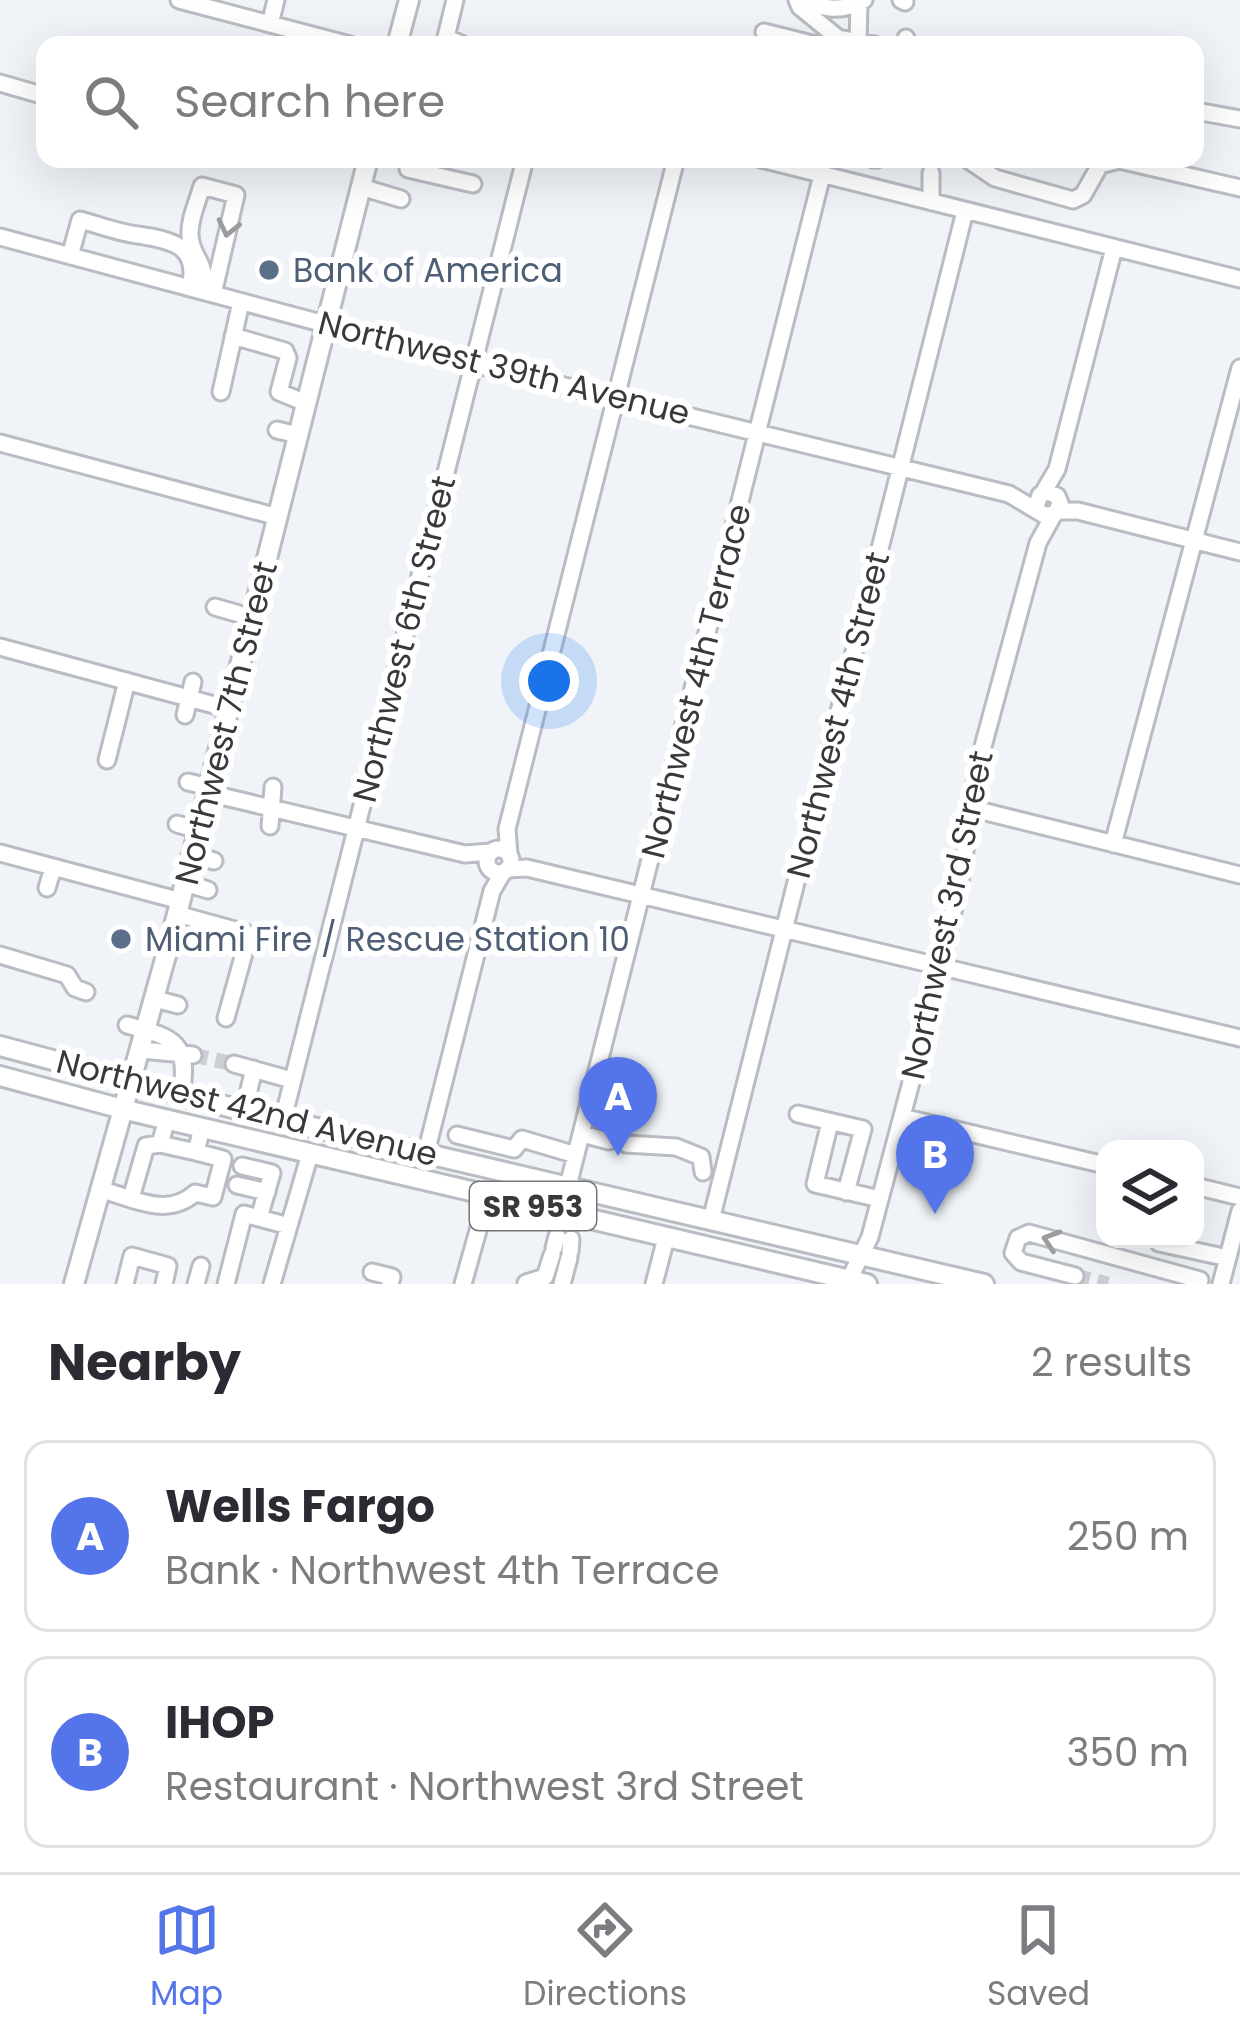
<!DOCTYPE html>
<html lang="en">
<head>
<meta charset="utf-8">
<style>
  :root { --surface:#fff; --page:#f7f7f7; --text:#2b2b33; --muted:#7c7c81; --line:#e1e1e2; --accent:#5475ea }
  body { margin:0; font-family:Poppins,sans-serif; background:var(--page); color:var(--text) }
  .controls { position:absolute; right:36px; bottom:36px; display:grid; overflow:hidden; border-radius:24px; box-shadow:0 12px 48px #0002 }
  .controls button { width:108px; height:108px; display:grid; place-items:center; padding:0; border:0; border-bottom:3px solid var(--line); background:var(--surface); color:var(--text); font:60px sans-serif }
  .you { position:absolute; left:549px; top:681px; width:42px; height:42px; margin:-30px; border:9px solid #fff; border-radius:50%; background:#1a73e8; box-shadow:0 0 0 18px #1a73e833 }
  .badge { display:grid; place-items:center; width:78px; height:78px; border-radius:50%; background:var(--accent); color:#fff; font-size:39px; font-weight:700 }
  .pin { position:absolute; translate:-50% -99px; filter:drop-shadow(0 3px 6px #0008) }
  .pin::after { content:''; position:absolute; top:63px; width:42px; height:36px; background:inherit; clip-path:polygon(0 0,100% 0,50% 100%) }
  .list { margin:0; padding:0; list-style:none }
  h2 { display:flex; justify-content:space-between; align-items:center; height:156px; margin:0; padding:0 48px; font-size:51px }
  h2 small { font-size:39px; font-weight:400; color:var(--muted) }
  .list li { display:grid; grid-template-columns:78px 1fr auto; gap:36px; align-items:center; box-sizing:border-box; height:192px; margin:0 24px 24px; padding:0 24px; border:3px solid var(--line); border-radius:24px }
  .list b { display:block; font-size:45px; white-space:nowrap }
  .list p { margin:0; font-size:39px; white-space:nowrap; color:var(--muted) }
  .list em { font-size:39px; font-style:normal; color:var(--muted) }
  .icon { flex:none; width:66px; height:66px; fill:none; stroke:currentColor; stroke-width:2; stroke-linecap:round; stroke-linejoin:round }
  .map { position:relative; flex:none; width:1240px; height:1284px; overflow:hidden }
  .search { position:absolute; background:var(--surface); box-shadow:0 12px 48px #0002; left:36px; right:36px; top:36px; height:132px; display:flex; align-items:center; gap:30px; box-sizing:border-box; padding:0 42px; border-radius:24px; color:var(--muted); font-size:45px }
  .sheet { height:588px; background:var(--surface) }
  nav { display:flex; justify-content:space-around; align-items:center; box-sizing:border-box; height:168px; border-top:3px solid var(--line); background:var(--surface); font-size:33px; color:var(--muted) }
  nav a { display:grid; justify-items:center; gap:6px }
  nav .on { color:var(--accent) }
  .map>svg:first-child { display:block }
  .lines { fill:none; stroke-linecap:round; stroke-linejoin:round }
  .minor-tunnel { stroke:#cbcfd3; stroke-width:15; stroke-dasharray:15 8; stroke-linecap:butt }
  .minor-casing { stroke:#b9bdc3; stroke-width:21 }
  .major-casing { stroke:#b9bdc3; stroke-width:24 }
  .minor { stroke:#fff; stroke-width:15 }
  .major { stroke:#fff; stroke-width:18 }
  .oneway { stroke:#9b9c9d }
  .service-dot { fill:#5c6f8a; stroke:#fff; stroke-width:4.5 }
  .labels { text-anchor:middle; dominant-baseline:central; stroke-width:12; stroke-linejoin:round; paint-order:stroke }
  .shield { fill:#fff; stroke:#737476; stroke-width:3 }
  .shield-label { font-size:30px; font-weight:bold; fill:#37393b }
  .service-label { font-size:33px; fill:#4e5e75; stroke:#fff; text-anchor:start }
  .street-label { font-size:33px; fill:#37393b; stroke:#fff }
</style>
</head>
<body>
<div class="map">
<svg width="1240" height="1284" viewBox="0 0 1240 1284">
  <rect width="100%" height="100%" fill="#f0f4f9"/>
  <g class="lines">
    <path class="minor-tunnel" d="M193 1055 234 1064
      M1075 1276 1108 1284"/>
    <g class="minor-casing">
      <path id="minor" d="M179 0 350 45
        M455 0 446 37 463 45
        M797 0 800 7 838 38 875 45
        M801 0C825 9 841 13 864 0
        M901 0 905 2
        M270 24 276 0
        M764 32 816 45
        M858 44 859 3
        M905 45 906 38
        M0 83 45 96
        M1196 111 1240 119
        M761 159 1240 279
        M873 159H877
        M967 159 995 178 1073 200 1083 195 1100 165 1119 160 1240 188
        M408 169 473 184
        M931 173V202
        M361 187 401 199
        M0 237 474 364 1009 494 1046 516 1056 513 1060 503 1057 496 1048 492 1040 495 1036 507
        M70 256 80 220C99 225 119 233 138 235 172 240 200 246 190 288
        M202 291C209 262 191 259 190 235 189 219 198 201 202 186L236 195 213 294
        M233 336 285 351 288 358 279 392 306 403
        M221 392 241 302
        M277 430 298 435
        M0 443 278 517
        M1043 493 1057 469 1114 248
        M1057 511H1078L1240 552
        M215 607 253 618
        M0 647 229 709
        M185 715 193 682
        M107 760 127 681
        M188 782 209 787
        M208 793 465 854 491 852
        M970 808 1240 875
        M177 824 198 830
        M270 826 273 787
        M1113 844 1240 368
        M487 861a12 12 0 1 1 24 0a12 12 0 1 1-24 0Z
        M0 853 181 901
        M509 854 507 829 676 159
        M192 855 214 861
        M507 869 527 868 1240 1038
        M185 883 208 890
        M47 888 53 868
        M177 914 246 933 248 939 226 1018
        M0 955 67 975 75 988 86 992
        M155 999 178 1005
        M127 1025C171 1037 191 1040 181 1094
        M142 1050 193 1055
        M234 1064 292 1080
        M244 1111 254 1069
        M798 1114 863 1129 846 1192
        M902 1117 1105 1165
        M283 1119 525 159
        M830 1122 815 1184 880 1199
        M582 1134 609 1141
        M457 1135 514 1149 522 1139 576 1155
        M160 1144 196 1152
        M626 1144 676 1147 701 1157 703 1172
        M426 1153 492 891 503 872
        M242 1166 272 1173 259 1218 289 1226
        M237 1185 267 1192
        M568 1186 822 175
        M1195 1186 1240 1197
        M102 1190C136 1199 167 1218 195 1193L213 1197 223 1159 196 1152 202 1128
        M131 1198 146 1146 160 1144 167 1119
        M711 1220 965 211
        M1159 1243 1228 1258
        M554 1248 557 1236
        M570 1252 571 1239
        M372 1272 392 1277 390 1284
        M1075 1276 1021 1262 1013 1253 1018 1238 1029 1233 1200 1280 1198 1284
        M526 1283 545 1277 552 1255
        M125 1284 132 1256 168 1266 164 1284
        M196 1284 201 1266
        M226 1284 244 1214 259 1218
        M272 1284 310 1154
        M463 1284 488 1195
        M562 1284 569 1258
        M654 1284 666 1238
        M847 1284 870 1237 936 988 962 871 978 765 1038 543 1054 514
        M1221 1284 1240 1211"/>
    </g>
    <g class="major-casing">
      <path id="major" d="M397 45 409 0
        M0 1046 244 1111 984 1284
        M0 1076 126 1110 867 1284
        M74 1284 172 934 368 159"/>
    </g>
    <use href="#minor" class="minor"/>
    <use href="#major" class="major"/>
  </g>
  <defs><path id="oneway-chevron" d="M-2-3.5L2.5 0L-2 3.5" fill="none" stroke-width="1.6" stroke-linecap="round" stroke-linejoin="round" transform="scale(3)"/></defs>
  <g class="oneway">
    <use href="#oneway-chevron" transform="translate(228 228) rotate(103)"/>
    <use href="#oneway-chevron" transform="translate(1051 1240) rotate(-162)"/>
  </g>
  <g class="service-dot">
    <circle cx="269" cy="270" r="12"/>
    <circle cx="121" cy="939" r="12"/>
  </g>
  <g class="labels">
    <rect class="shield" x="470" y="1182" width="126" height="48" rx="9"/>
    <g class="shield-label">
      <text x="533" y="1206">SR 953</text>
    </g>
    <g class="service-label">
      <text x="293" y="270">Bank of America</text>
      <text x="145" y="939">Miami Fire / Rescue Station 10</text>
    </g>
    <g class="street-label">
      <text transform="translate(504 368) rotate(14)">Northwest 39th Avenue</text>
      <text transform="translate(404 639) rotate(-76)">Northwest 6th Street</text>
      <text transform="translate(696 681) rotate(-76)">Northwest 4th Terrace</text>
      <text transform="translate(838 715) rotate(-76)">Northwest 4th Street</text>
      <text transform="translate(226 723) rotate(-76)">Northwest 7th Street</text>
      <text transform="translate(947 915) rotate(-78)">Northwest 3rd Street</text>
      <text transform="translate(247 1108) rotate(14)">Northwest 42nd Avenue</text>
    </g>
  </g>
</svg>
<div class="controls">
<button><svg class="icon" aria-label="layers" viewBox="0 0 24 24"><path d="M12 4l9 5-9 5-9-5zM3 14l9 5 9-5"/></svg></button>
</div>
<div class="you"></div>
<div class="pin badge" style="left:618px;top:1156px">A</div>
<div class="pin badge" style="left:935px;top:1214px">B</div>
<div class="search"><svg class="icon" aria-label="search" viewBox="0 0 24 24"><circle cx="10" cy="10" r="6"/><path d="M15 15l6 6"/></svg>Search here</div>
</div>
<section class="sheet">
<h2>Nearby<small>2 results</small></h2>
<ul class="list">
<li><span class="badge">A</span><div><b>Wells Fargo</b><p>Bank · Northwest 4th Terrace</p></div><em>250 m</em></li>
<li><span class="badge">B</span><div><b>IHOP</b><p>Restaurant · Northwest 3rd Street</p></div><em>350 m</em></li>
</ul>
</section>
<nav>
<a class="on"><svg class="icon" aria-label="map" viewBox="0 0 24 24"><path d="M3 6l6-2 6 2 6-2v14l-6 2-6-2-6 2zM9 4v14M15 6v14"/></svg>Map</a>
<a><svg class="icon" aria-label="directions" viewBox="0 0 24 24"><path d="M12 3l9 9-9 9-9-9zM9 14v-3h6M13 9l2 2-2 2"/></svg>Directions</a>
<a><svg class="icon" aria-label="saved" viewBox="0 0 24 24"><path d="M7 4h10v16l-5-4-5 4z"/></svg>Saved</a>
</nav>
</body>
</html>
